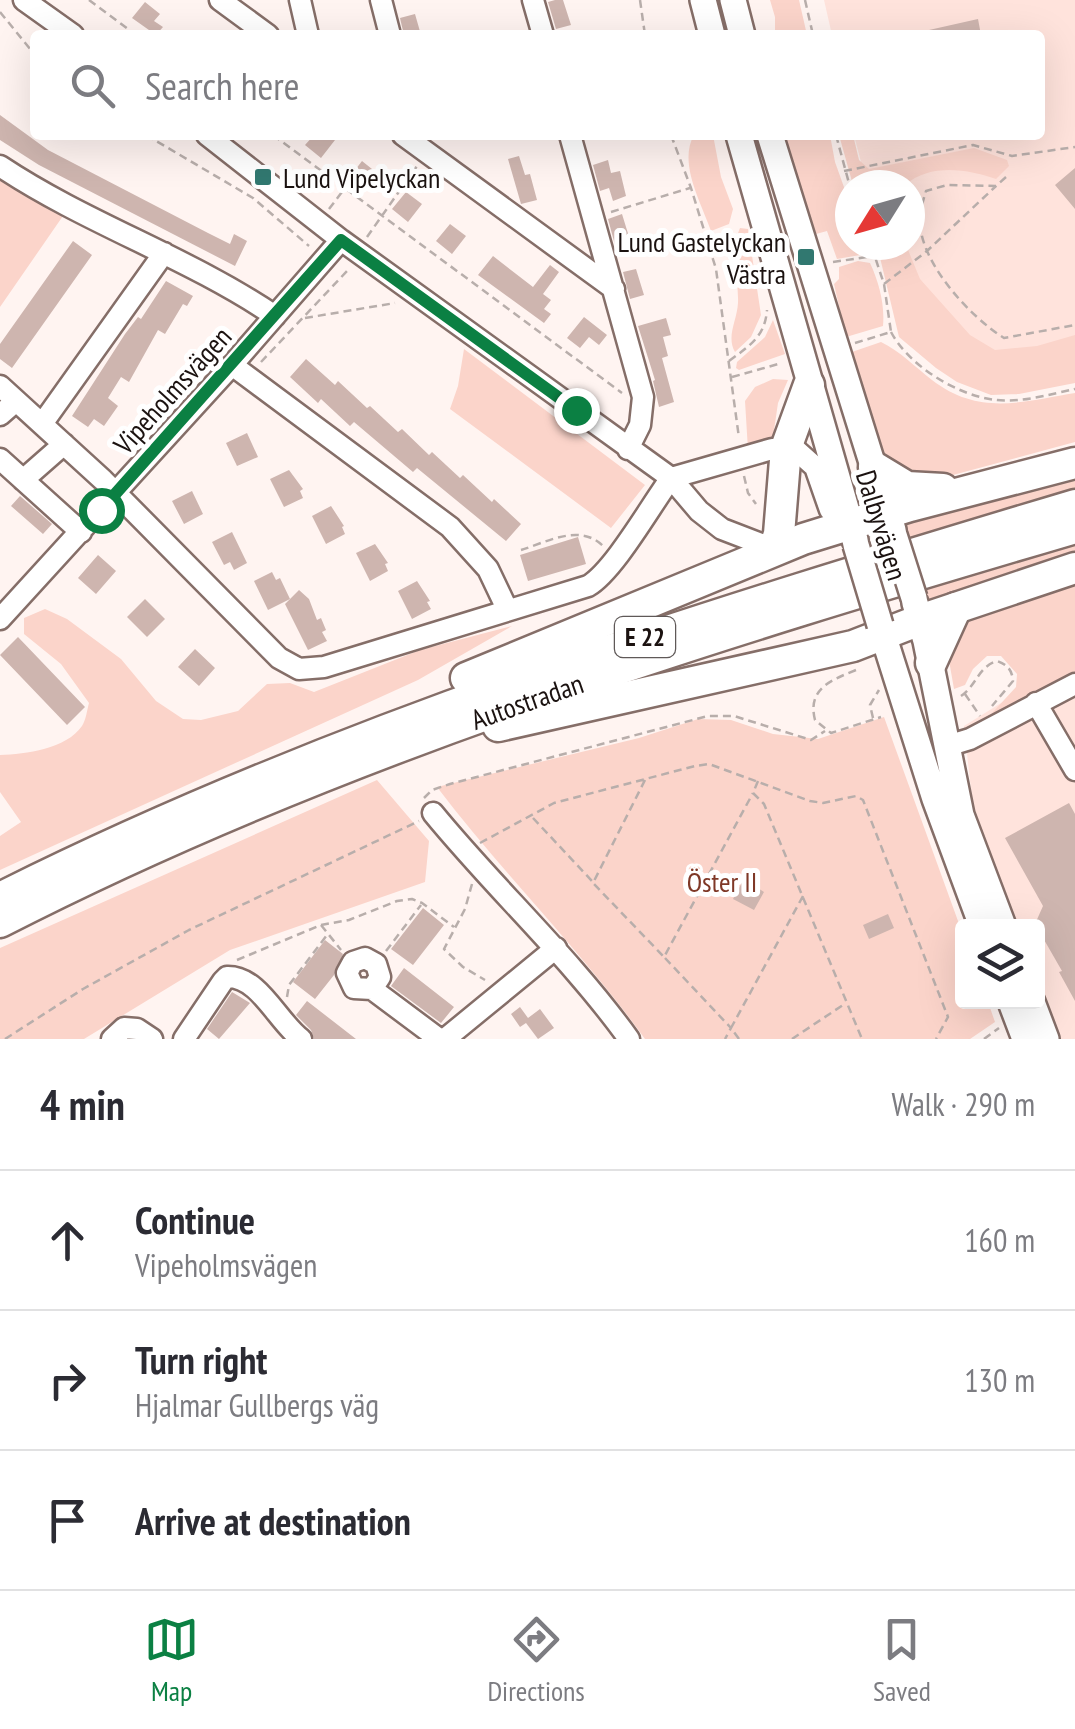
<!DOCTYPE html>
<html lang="en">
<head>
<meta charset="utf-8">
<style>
  :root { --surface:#fff; --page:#f2f2f3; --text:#2b2b33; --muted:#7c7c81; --line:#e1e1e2; --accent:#0b8043 }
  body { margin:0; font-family:"PT Sans Narrow",sans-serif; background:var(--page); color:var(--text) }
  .controls { position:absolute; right:30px; bottom:30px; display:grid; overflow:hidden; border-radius:10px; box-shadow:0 10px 40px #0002 }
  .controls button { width:90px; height:90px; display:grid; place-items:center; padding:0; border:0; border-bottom:2px solid var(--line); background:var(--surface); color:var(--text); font:50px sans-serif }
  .compass { position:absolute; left:835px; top:170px; width:90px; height:90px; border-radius:50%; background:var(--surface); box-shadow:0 10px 40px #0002; rotate:233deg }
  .stop { position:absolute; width:30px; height:30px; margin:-22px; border:8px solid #0b8043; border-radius:50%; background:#fff }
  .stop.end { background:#0b8043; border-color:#fff; box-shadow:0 2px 10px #0008 }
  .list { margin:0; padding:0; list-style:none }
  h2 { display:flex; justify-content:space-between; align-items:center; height:130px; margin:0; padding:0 40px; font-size:42px }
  h2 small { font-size:32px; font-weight:400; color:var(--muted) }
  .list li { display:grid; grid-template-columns:65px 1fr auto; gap:30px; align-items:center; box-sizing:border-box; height:140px; padding:0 40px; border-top:2px solid var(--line) }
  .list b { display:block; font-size:38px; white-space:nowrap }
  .list p { margin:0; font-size:32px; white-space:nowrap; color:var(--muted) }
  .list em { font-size:32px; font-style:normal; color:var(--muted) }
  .icon { flex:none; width:55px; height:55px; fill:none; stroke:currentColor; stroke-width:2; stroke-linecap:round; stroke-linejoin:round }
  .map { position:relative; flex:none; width:1075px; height:1039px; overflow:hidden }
  .search { position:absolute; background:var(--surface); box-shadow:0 10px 40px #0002; left:30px; right:30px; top:30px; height:110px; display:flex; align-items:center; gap:25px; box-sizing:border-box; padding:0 35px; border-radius:10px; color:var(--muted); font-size:38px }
  .sheet { height:550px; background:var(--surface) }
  nav { display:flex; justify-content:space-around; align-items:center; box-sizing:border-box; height:140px; border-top:2px solid var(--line); background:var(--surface); font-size:28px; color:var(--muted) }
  nav a { display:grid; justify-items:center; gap:5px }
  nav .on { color:var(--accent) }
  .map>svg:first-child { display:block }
  .built { fill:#ffe3dc }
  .green { fill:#fbd4ca }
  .building { fill:#ceb5af }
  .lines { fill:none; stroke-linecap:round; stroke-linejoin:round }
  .minor-casing { stroke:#856e68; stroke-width:25 }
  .major-casing { stroke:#856e68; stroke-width:30 }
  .highway-casing { stroke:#856e68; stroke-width:35 }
  .path { stroke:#b8aeab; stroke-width:2.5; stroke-dasharray:8 5; stroke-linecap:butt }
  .minor { stroke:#fff; stroke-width:20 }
  .major { stroke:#fff; stroke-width:25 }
  .highway { stroke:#fff; stroke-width:30 }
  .major-bridge-casing { stroke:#856e68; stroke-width:30; stroke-linecap:butt }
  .major-bridge { stroke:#fff; stroke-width:25 }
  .route { stroke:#0b8043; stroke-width:12 }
  .poi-dot { fill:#317870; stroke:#fff; stroke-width:4 }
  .labels { text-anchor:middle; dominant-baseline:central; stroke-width:10; stroke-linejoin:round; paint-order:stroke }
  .shield { fill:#fff; stroke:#5f5958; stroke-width:2.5 }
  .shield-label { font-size:25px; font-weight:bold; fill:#1b1210 }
  .poi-label { font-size:28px; fill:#1b1210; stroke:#fff; text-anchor:start }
  .street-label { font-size:28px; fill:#1b1210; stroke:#fff }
  .park-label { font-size:28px; fill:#7f3827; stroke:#fff }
</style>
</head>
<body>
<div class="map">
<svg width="1075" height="1039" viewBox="0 0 1075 1039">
  <rect width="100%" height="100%" fill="#fff4f1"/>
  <path class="built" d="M824 0H1075V365L963 362 885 245H910V185H867L854 135H1040V35H832Z
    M1075 657V1039H1055L1038 993V926H1012L975 826 964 726Z"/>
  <path class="green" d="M770 0H799L807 35H775V17Z
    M694 135H713L721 177 733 209 729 224 711 231C701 202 678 163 694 135Z
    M781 135H830L835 162 850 204V245H867L866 254 837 259 827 231 816 234Z
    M839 135H853L859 160 869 169 974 148 1007 160 1009 166 996 179C968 169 930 163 905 185H853Z
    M0 176 65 213 0 307Z
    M740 228 748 229 761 315 751 337 735 352C726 336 737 321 738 303 739 278 729 252 740 228Z
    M877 245H906L920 279 970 335 995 350 1037 346 1075 335V383L1019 394 991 395 957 382 936 368 899 337Z
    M858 261 870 263C879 282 885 305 883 326L846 337 834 284 839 279V267Z
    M773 320 785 354 739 370 736 368 737 362 765 337Z
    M881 342C900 351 915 367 932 380 979 416 1021 402 1075 393V442L953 475 918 478 892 466 876 442 849 353Z
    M464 349 645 485 611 528 450 409 458 386Z
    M773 379 788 380 778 403 773 437 748 450 745 401 755 387Z
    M1075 473V491L906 543 903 535 907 517Z
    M1075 540V560L935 606 919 589Z
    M1075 580V675L982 724 1016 687 1017 674 1001 656H987L973 669 965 685 954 689 947 649 961 617Z
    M45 609 67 619 121 659 156 701 183 719 201 720 238 711 267 684 290 683 314 692 420 650 512 626 418 680 0 870V836L21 822 0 792V755C26 754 66 749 82 726 86 720 87 710 89 703L61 664 24 634V618Z
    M884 717 962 932V1002H988L995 1022 970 1039H645C581 950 503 874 437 787L639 738 698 719 731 720 773 734 818 739Z
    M377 780 429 841 425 882 230 950 84 1039H0V948Z"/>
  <path class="building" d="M555 0H563L571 25 556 29 548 2Z
    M145 2 160 14 154 21 163 27 156 35 132 18Z
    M415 14 421 35H404L400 18Z
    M978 19 981 35H930L929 30Z
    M0 115 48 150 208 233 230 244 234 234 247 241 235 266 39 165 0 140Z
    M314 135H328L335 140 321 158 305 145Z
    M519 156 525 175 530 174 537 200 521 204 508 159Z
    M608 160 611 173 620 171 626 196 613 201 609 188 600 191 593 165Z
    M362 161 377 173 364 190 349 178Z
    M1075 168V209L1055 185Z
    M406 192 422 204 408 222 392 209Z
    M622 214 630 240 615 245 608 219Z
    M450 224 466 236 452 254 436 241Z
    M73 241 92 255 12 368 0 359V344Z
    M493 256 533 287 550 265 559 272 543 294 551 300 544 309 551 314 544 323 478 275Z
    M636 269 644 295 630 299 623 272Z
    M166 281 193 296 187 306 183 304 165 334 158 330 129 382 121 377 108 398 118 406 104 426 94 419 88 427 72 416 125 334 138 317 141 319Z
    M584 317 607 335 599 345 589 337 580 348 567 338Z
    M666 318 671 335 663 337 668 356 662 358 674 402 659 407 653 381 655 380 638 326Z
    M306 359 335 385 338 381 367 408 370 406 398 432 402 429 429 455 432 452 460 478 463 475 492 502 494 499 521 524 506 541 417 468 413 472 354 422 350 426 321 399 318 403 290 377Z
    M247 433 258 457 237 466 226 443Z
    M289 470 303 489 300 491 303 498 284 507 270 479Z
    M192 491 203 514 184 524 172 501Z
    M20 496 52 524 43 534 11 506Z
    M331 506 344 526 342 527 345 534 326 544 312 516Z
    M232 532 247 563 234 570 230 562 224 565 212 542Z
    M578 537 586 564 528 581 520 555Z
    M375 544 388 563 385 564 388 571 370 581 356 553Z
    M98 555 116 571 96 594 78 578Z
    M272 572 276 580 280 578 290 599 268 610 254 581Z
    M417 581 430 601 427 602 431 609 412 619 398 591Z
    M299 590 309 599 317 620 321 618 326 630 322 632 327 641 308 650 285 604Z
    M145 599 165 619 147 637 127 617Z
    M18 637 85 707 67 725 0 655Z
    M195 649 215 668 199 686 178 667Z
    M1069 803 1075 814V1001L1059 972 1062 971 1035 924 1043 906 1005 838Z
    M744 879 764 892 754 910 733 899Z
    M423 908 444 925 413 965 391 949Z
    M888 914 894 928 869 939 863 925Z
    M325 940 343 954 334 975 315 999 293 982Z
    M404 968 454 1007 441 1023 391 986Z
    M232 992 250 1003 219 1039 207 1029Z
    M307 1001 356 1039H314L311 1030 296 1015Z
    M520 1007 528 1018 540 1009 554 1028 538 1039 526 1023 520 1027 511 1014Z"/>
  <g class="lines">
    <g class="minor-casing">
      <path id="minor" d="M24 0 73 35
        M220 0 268 35
        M300 0 308 35
        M381 0 390 35
        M533 0 543 35
        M207 135 341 240 671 478 699 511 722 529 774 549
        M403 135 614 289
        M570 135 643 397 640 425 628 449
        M0 166C87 224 188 257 275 316
        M232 365 450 527 488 569 507 609
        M0 386 103 480 279 658 299 669 324 667 588 586C614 571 651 505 671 478
        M0 415 16 401
        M42 424 164 253
        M0 459 81 532
        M671 478 772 449 796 450 815 467 830 510 850 524
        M23 480 64 444
        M0 619 232 365 341 240
        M1036 703 1075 770
        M947 746 970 739 1075 684
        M433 813C496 890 570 957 629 1039
        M372 989 380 977 376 964 365 958 353 962 347 973 354 988 372 989 439 1039
        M112 1039 124 1028 137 1029 152 1039
        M184 1039 223 981 227 977C259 976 277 1021 301 1039
        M445 1039 556 948"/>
    </g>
    <g class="major-casing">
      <path id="major" d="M703 0 712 35
        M733 0 742 35
        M739 135 855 540
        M770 135 893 530
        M915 603 926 641 961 815 1003 926
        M880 625 935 799 982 926
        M1011 1002 1025 1039
        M1032 1002 1046 1039"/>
    </g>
    <g class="highway-casing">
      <g id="highway">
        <path d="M874 467 907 487 943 489"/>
        <path d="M774 549 779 534 786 448 809 385"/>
        <path d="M931 663 956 608"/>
        <path d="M466 678 803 539 910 506 1075 463"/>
        <path d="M498 726 853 646 920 620 1075 568"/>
        <path d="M0 898C343 726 708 615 1075 505"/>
        <path id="s1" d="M0 922C341 747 709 636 1075 528"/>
      </g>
    </g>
    <path class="path" d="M89 0 136 35
      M640 0 645 35
      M805 0 813 35
      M0 12 35 55
      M146 135 253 198 309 246
      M273 135 622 393
      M671 135 691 188 716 269 739 438
      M836 135 850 187
      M844 171 973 145 1012 156 1075 147
      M1006 177 996 186 947 185 926 191C924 198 921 207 920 215 916 259 969 316 1004 338L1075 325
      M329 209 345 188
      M611 212 690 188
      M367 237 417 166
      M833 262 874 256
      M884 284 927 251 996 186
      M305 318 395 303
      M891 332C909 366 958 396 996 400 1021 403 1051 394 1075 389
      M855 343 891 332 884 284 871 245
      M729 361C749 346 765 337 767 310
      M261 362 348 270
      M732 377 782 363
      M744 476 748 493 756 504
      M521 550C547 542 580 523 603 546
      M856 670C831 680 807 689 815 720L831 733 881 717
      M965 694 980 716
      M961 696C977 685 978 667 997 661 1008 665 1012 670 1013 681L992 706
      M873 718 870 705 879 690
      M645 780 593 883 664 957 753 793
      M758 781 753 793 764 804 862 1039
      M424 798 432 790 450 784 708 716H734L811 740 825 731
      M533 818 592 881
      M480 843 554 803 695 766 709 764 810 801 823 803 856 796 863 800 948 1017 936 1039
      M472 884 465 909 444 949 463 967 485 980
      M321 925 341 950
      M386 951 421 905
      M665 958 731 1028 725 1039
      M237 960 321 925 349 920 397 901 412 899 422 903 454 927
      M287 997 289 985 327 935
      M5 1039 83 989 189 930 419 821
      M739 1039 731 1028 803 896
      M792 1039 846 1003
      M984 1039 999 1028"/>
    <use href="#minor" class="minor"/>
    <use href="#major" class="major"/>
    <use href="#highway" class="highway"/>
    <g class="major-bridge-casing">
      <path id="major-bridge" d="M894 535 914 598
        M856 545 880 625"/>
    </g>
    <use href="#major-bridge" class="major-bridge"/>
  </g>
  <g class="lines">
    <path class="route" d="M101 510 341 240 576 410"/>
  </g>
  <g class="poi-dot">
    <rect x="253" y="167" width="20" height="20" rx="5"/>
    <rect x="796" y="247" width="20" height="20" rx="5"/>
  </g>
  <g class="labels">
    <rect class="shield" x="615" y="617" width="60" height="40" rx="8"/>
    <g class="shield-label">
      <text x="645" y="637">E 22</text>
    </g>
    <g class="poi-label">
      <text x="283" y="177">Lund Vipelyckan</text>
      <text x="786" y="241" text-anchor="end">Lund Gastelyckan<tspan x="786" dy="32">Västra</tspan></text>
    </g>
    <g class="street-label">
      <text transform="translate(172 390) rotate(-48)">Vipeholmsvägen</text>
      <text transform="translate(882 525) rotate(73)">Dalbyvägen</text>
      <text stroke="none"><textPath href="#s1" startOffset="572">Autostradan</textPath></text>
    </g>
    <g class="park-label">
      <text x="722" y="881">Öster II</text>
    </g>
  </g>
</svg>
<div class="controls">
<button><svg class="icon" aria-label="layers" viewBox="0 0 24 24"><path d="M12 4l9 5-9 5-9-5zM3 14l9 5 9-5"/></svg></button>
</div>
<svg class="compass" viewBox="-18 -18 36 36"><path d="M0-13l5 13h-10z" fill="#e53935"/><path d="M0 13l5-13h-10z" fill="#7c7c81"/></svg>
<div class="stop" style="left:101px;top:510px"></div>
<div class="stop end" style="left:576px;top:410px"></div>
<div class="search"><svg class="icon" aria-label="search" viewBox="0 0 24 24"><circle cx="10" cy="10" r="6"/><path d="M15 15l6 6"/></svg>Search here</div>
</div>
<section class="sheet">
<h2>4 min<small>Walk · 290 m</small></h2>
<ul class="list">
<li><svg class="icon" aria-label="ahead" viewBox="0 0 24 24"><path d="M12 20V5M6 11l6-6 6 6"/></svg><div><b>Continue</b><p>Vipeholmsvägen</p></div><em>160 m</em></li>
<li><svg class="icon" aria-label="right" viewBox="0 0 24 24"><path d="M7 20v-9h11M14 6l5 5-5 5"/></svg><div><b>Turn right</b><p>Hjalmar Gullbergs väg</p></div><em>130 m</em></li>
<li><svg class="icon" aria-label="arrive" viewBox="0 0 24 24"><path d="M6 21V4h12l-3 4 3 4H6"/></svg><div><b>Arrive at destination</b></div></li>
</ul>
</section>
<nav>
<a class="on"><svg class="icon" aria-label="map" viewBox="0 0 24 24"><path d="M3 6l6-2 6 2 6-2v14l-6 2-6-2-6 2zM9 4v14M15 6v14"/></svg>Map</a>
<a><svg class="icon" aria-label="directions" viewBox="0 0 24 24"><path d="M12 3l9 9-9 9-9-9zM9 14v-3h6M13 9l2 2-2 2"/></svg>Directions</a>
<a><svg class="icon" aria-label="saved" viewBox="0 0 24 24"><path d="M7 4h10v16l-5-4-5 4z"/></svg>Saved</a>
</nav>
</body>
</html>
